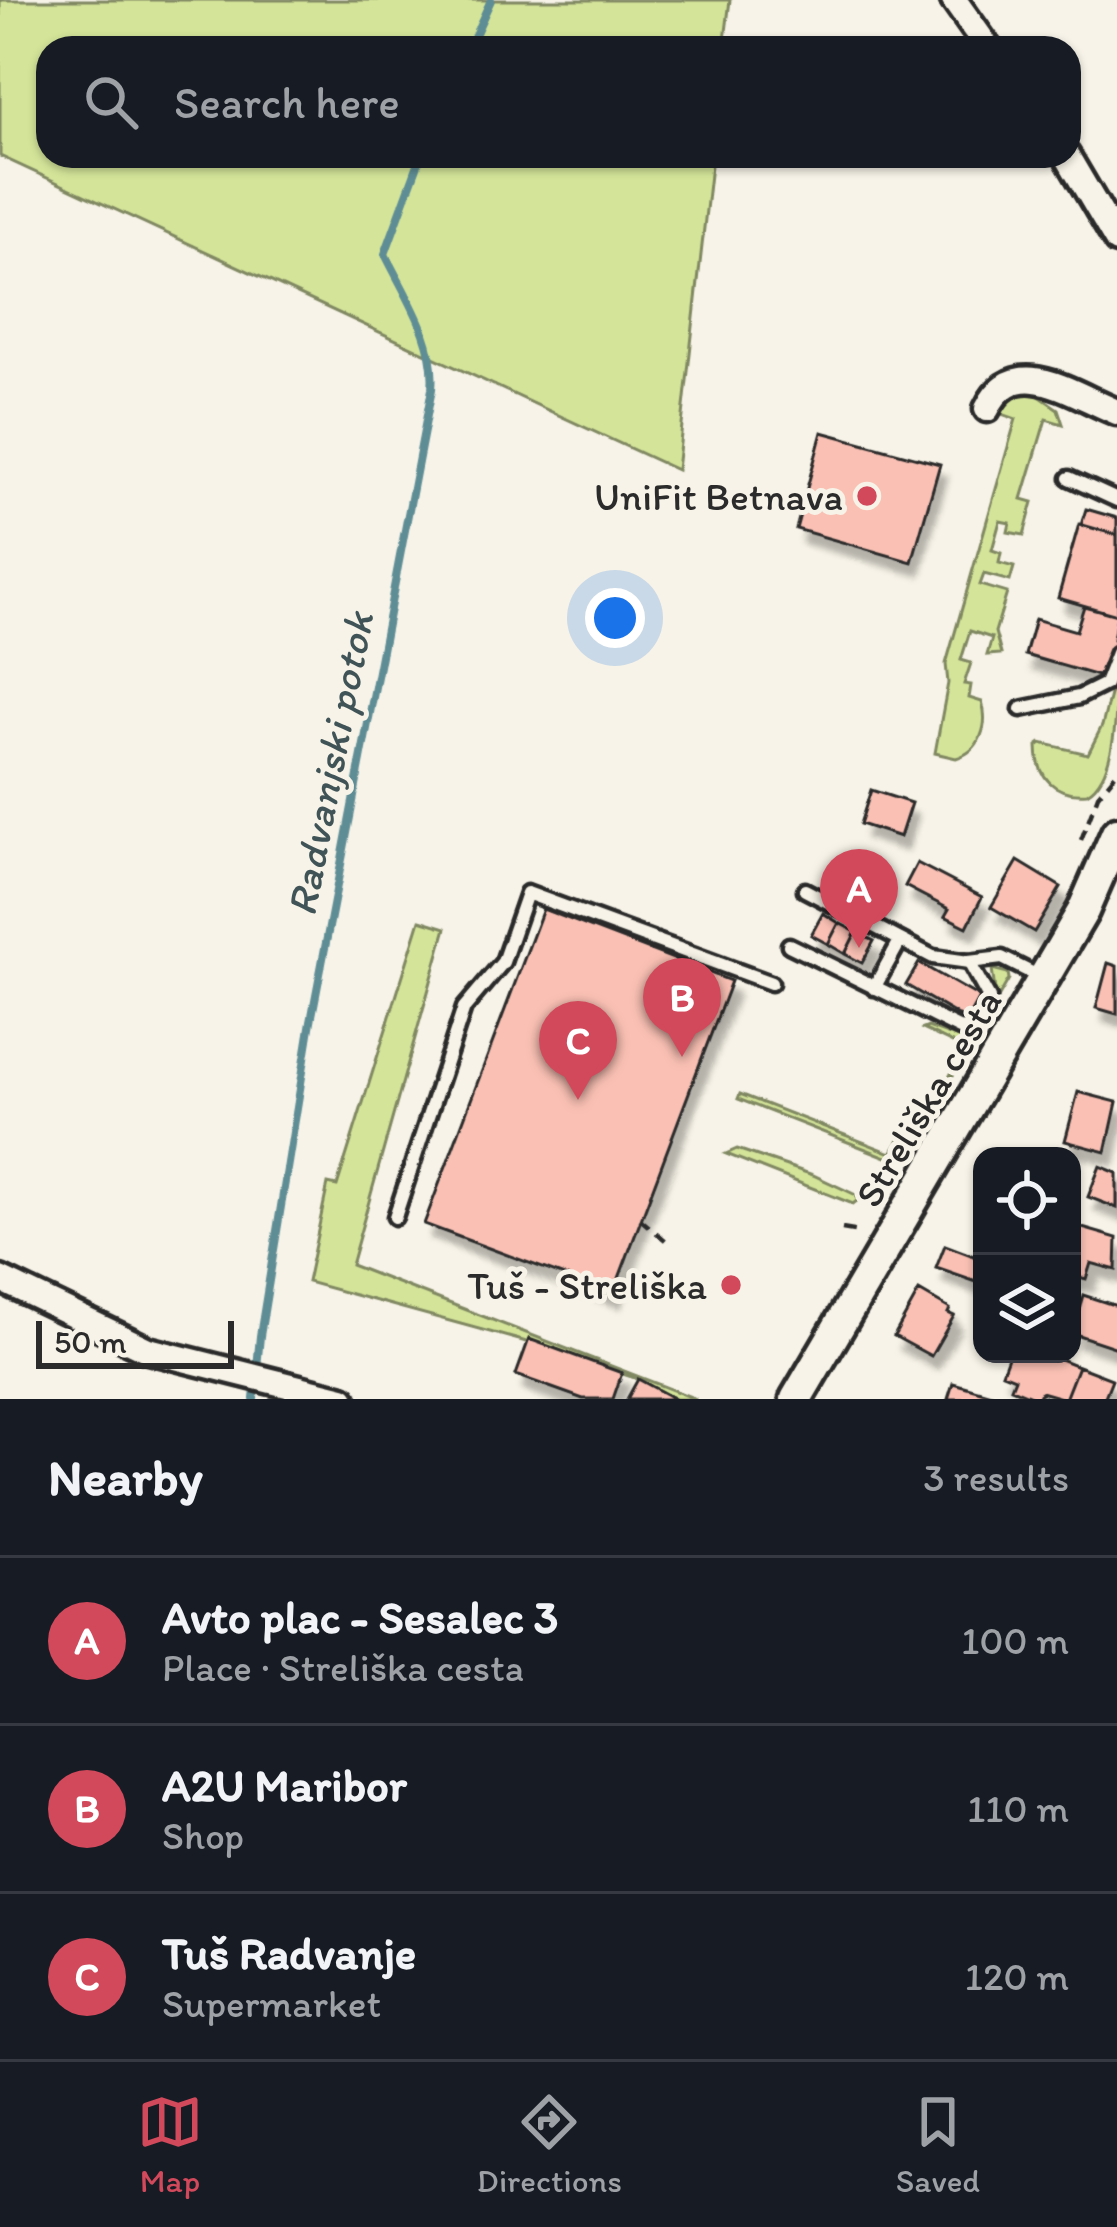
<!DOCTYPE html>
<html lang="en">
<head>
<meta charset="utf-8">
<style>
  :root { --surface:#171b24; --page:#242831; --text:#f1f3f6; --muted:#9ea1a6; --line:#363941; --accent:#d1495b }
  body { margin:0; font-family:Itim,sans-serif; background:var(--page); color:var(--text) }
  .controls { position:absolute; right:36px; bottom:36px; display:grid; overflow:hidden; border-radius:24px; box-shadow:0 3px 9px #0004 }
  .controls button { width:108px; height:108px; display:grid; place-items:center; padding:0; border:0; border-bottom:3px solid var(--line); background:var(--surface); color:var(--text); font:60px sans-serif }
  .scale { position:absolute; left:36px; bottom:30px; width:198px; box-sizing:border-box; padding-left:12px; border:6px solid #2b2b2b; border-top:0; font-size:33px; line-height:42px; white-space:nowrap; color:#2b2b2b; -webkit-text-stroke:9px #f7f3e8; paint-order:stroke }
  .you { position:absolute; left:615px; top:618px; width:42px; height:42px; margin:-30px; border:9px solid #fff; border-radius:50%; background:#1a73e8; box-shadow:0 0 0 18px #1a73e833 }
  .badge { display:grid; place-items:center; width:78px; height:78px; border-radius:50%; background:var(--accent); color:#fff; font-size:39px; font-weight:700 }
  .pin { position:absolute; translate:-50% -99px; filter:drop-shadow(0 3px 6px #0008) }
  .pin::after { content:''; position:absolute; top:63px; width:42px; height:36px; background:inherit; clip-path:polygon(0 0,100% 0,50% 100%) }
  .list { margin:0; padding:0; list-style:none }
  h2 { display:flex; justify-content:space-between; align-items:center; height:156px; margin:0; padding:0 48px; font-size:51px }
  h2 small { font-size:39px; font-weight:400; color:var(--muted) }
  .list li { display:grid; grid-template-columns:78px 1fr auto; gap:36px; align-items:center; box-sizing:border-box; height:168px; padding:0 48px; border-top:3px solid var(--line) }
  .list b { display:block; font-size:45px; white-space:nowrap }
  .list p { margin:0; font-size:39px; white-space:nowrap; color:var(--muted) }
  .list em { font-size:39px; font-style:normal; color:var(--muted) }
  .icon { flex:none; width:66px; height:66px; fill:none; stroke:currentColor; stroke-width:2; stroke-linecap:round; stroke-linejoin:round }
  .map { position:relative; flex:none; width:1117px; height:1399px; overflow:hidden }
  .search { position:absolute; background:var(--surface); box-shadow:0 3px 9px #0004; left:36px; right:36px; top:36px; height:132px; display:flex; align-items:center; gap:30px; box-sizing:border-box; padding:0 42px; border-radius:36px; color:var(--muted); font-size:45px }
  .sheet { height:660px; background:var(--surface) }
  nav { display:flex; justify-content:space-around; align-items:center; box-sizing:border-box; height:168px; border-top:3px solid var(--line); background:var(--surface); font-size:33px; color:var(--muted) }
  nav a { display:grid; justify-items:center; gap:6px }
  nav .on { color:var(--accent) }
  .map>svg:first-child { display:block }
  .green { fill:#d4e599; stroke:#808862; stroke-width:3 }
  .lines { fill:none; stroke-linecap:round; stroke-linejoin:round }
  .stream { stroke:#5e8d95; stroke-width:8 }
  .building { fill:#fac0b4; stroke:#2b2b2b; stroke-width:3; filter:url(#shadow) }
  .service-casing { stroke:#2b2b2b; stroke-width:21 }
  .minor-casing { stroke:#2b2b2b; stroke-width:33 }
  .tertiary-casing { stroke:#2b2b2b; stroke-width:39 }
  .path { stroke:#2b2b2b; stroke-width:4.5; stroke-dasharray:12 9; stroke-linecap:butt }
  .service { stroke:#f7f3e8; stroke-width:12 }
  .minor { stroke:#f7f3e8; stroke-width:24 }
  .tertiary { stroke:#f7f3e8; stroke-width:30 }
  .poi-dot { fill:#d1495b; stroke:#f7f3e8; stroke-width:4.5 }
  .labels { text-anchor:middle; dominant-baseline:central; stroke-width:10; stroke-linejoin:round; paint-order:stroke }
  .poi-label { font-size:39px; fill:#2b2b2b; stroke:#f7f3e8; text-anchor:end }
  .street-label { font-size:39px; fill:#2b2b2b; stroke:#f7f3e8 }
  .water-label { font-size:42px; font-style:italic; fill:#405457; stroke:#f7f3e8 }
</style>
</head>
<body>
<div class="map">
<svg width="1117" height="1399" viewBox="0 0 1117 1399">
  <defs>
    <filter id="shadow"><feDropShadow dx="7" dy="13" stdDeviation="3" flood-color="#0004"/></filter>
  </defs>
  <rect width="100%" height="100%" fill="#f7f3e8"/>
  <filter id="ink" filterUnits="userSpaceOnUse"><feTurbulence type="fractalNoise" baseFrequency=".00833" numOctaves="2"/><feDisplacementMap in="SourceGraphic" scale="24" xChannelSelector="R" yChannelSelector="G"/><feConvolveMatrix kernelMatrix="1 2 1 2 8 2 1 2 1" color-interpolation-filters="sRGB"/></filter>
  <g filter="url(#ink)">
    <path class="green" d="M0 0H730L724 48H48V156H712L677 470 0 156Z
      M1032 391 1058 409 1063 424 1046 419 1022 499 1033 502 1024 535 1008 532 1010 523 1000 521 992 550 1001 553 999 563 1014 567 1010 581 984 574 980 585 1007 593 995 632 1001 654 987 655 992 638 970 631 961 660 971 663 964 684 971 685 969 698 982 702C989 725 981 751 956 758L935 753 948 683 946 664 1016 419 999 413 1014 393Z
      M1117 667C1117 707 1117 776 1087 793 1054 796 1037 777 1037 746L1041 743 1088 754 1102 726Z
      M420 920 446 928 351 1265 696 1399H675L638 1379 523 1341 307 1282 328 1184 337 1186Z
      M992 969 1008 973 1009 979 916 1139 902 1152 891 1153 889 1158 738 1099 740 1094 891 1153 924 1100 935 1102 965 1049 923 1029 928 1027 961 1039 976 1033 996 998Z
      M737 1149 813 1175 856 1195 858 1200 853 1204 726 1154Z"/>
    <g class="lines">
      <path class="stream" d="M469 48 491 0
        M254 1399 260 1336 311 1021 432 389C437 340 406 297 385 254L421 156"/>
    </g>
    <path class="building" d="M822 432 940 464 912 562 796 529Z
      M1086 509 1117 518V535L1081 525Z
      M1079 524 1117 535V615L1058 598Z
      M1084 606 1117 615 1113 640 1117 647 1108 679 1025 655 1035 619 1076 631Z
      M871 790 911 803 900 837 860 824Z
      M1018 861 1061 887 1034 932 991 907Z
      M917 863 982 897 967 927 945 916 949 909 905 886Z
      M543 909 731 981 613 1294 424 1224Z
      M823 913 839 923 828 944 811 935Z
      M839 923 856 932 845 954 828 944Z
      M856 932 874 941 862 963 845 954Z
      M919 963 981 998 966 1020 906 985Z
      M1108 963 1117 966V1014L1096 1008Z
      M1078 1092 1117 1102 1106 1152 1065 1141Z
      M1100 1166 1117 1173V1208L1088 1197Z
      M1072 1225 1117 1238 1116 1270 1091 1263 1086 1279 1072 1275Z
      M945 1245 982 1259V1284L936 1268Z
      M919 1291 950 1309 948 1313 954 1316 931 1356 894 1336Z
      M1083 1295 1117 1306V1348L1072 1333Z
      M529 1339 622 1373 613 1399H583L516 1375Z
      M1009 1354H1057L1055 1357 1078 1366 1065 1399 1041 1392 1038 1399 1011 1388 1015 1378 1002 1373Z
      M1078 1366 1112 1379 1104 1399H1065Z
      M638 1379 675 1399H627Z
      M953 1383 995 1395 994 1399H948Z"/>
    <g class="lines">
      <g class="service-casing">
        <path id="service" d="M1069 478 1117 500
          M1021 709 1079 697 1105 684 1117 653
          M805 890 933 957 969 962 1002 958 1044 979
          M789 945 960 1029 974 1025 989 998 969 962
          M874 988 900 941
          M395 1217 464 1008 503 962 527 893 771 983"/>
      </g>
      <g class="minor-casing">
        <path id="minor" d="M954 0 988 48
          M1067 156 1117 241
          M987 409C1015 350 1073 395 1117 412
          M0 1279 148 1350 343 1399"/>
      </g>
      <g class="tertiary-casing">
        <path id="tertiary" d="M796 1399 1083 911 1117 833"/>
      </g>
      <path class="path" d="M1081 840 1098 795 1117 772
        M640 1219 670 1244
        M842 1229 859 1232"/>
      <use href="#service" class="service"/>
      <use href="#minor" class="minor"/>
      <use href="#tertiary" class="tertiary"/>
    </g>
  </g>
  <g class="poi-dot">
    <circle cx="867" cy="496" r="12"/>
    <circle cx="731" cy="1285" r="12"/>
  </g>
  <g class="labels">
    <g class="poi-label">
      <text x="843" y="496">UniFit Betnava</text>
      <text x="707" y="1285">Tuš - Streliška</text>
    </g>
    <g class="street-label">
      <text transform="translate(928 1098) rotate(-59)">Streliška cesta</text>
    </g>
    <g class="water-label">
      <text transform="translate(330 764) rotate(-79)">Radvanjski potok</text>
    </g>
  </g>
</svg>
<div class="controls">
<button><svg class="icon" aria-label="locate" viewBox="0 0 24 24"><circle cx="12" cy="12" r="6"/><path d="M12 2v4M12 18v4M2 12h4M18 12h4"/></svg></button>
<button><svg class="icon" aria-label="layers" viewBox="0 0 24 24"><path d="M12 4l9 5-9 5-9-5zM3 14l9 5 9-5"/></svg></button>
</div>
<div class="scale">50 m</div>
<div class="you"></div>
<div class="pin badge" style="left:859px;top:948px">A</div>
<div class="pin badge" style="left:682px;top:1057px">B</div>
<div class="pin badge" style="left:578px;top:1100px">C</div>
<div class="search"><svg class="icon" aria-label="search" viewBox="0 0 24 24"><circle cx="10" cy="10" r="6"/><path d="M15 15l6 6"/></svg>Search here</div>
</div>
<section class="sheet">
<h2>Nearby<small>3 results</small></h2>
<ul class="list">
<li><span class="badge">A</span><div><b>Avto plac - Sesalec 3</b><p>Place · Streliška cesta</p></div><em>100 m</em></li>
<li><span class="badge">B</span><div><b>A2U Maribor</b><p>Shop</p></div><em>110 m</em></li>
<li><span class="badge">C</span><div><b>Tuš Radvanje</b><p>Supermarket</p></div><em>120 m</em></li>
</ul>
</section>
<nav>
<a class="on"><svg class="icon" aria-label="map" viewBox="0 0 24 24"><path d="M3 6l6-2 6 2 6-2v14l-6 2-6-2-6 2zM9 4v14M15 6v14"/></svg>Map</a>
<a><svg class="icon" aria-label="directions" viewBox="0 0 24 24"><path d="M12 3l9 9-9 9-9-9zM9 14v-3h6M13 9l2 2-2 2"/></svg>Directions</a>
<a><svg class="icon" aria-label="saved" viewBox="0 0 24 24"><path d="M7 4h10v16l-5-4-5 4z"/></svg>Saved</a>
</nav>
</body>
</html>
